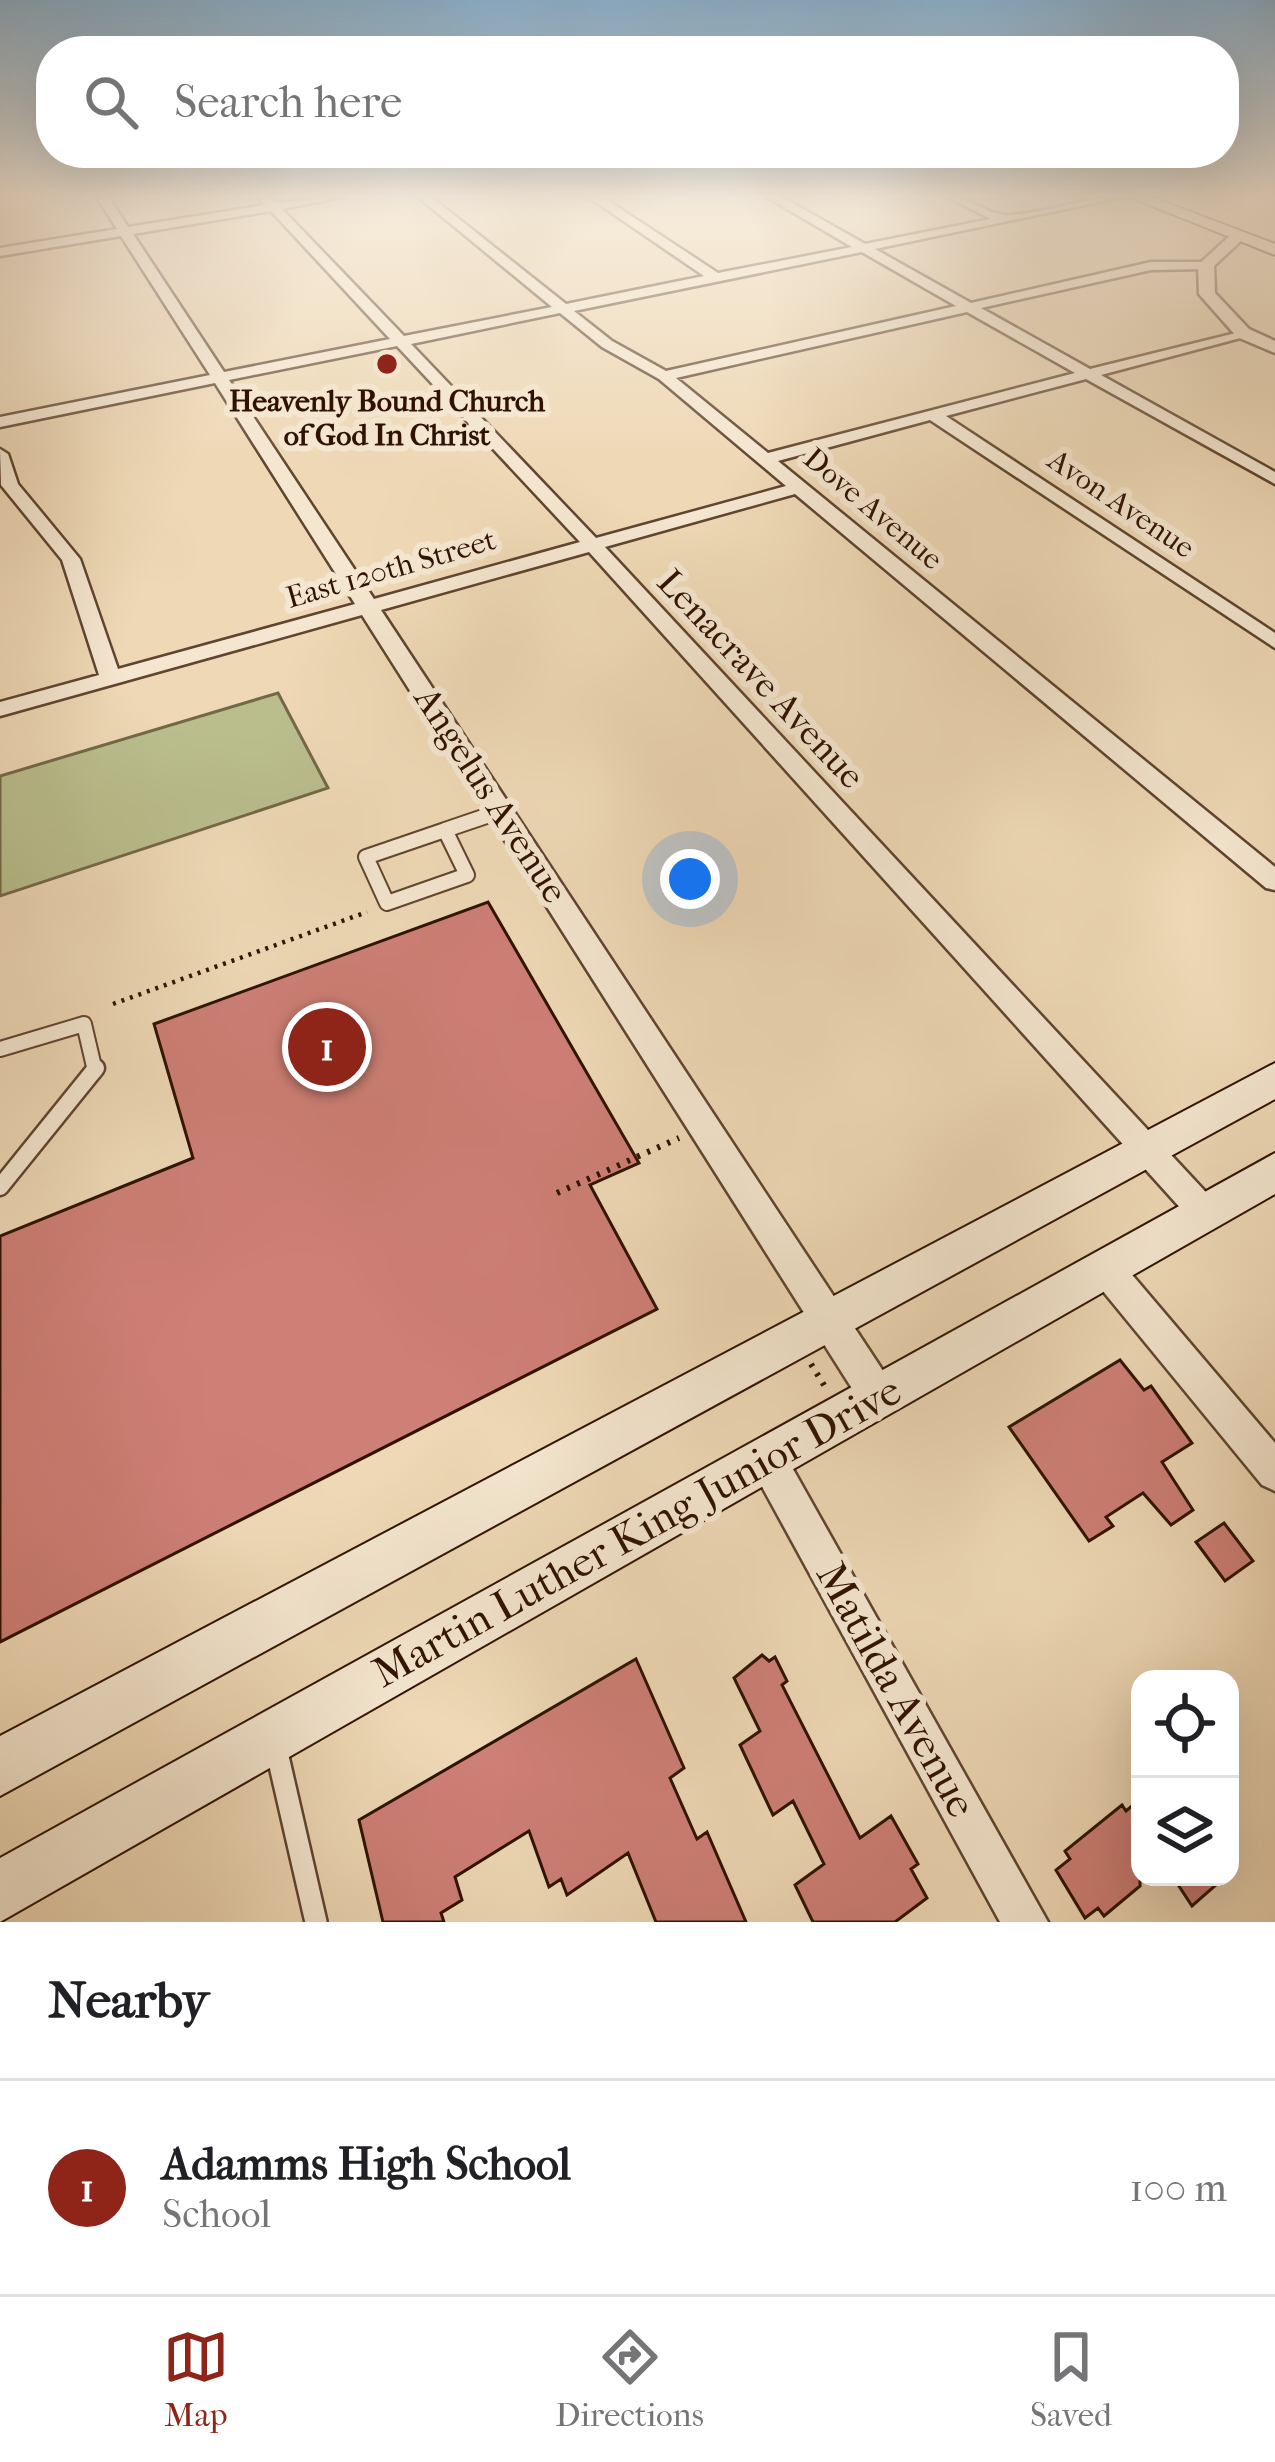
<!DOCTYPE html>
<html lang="en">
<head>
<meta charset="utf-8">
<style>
  :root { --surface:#fff; --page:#f6f6f6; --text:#202124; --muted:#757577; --line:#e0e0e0; --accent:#8f2418 }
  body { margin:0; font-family:"IM FELL French Canon",serif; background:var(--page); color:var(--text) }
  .controls { position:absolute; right:36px; bottom:36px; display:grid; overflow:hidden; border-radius:24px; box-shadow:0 12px 48px #0002 }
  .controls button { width:108px; height:108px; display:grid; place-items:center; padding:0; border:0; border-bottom:3px solid var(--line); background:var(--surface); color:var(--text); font:60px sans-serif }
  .you { position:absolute; left:690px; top:879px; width:42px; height:42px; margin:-30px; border:9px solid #fff; border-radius:50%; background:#1a73e8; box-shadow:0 0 0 18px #1a73e833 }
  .badge { display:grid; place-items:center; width:78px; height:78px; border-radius:50%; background:var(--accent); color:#fff; font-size:39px; font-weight:700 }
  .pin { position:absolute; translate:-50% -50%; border:6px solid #fff; box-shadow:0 3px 12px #0006 }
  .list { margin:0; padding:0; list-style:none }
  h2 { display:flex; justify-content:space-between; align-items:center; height:156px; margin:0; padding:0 48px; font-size:51px }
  h2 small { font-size:39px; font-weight:400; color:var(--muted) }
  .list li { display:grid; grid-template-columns:78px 1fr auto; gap:36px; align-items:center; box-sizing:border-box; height:216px; padding:0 48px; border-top:3px solid var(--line) }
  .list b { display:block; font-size:45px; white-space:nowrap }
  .list p { margin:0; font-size:39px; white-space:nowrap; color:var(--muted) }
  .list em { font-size:39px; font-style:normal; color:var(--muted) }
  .icon { flex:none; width:66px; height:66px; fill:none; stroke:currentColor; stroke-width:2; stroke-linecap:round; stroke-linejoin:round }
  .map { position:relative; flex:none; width:1275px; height:1922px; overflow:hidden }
  .search { position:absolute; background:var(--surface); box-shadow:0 12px 48px #0002; left:36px; right:36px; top:36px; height:132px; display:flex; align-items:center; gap:30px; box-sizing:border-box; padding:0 42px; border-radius:48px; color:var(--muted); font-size:45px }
  .sheet { height:372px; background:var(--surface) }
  nav { display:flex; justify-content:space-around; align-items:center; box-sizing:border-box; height:168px; border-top:3px solid var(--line); background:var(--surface); font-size:33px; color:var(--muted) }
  nav a { display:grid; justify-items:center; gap:6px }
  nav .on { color:var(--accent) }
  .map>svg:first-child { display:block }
  .green { fill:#babe8d; stroke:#746848; stroke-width:3 }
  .building { fill:#ce7f76; stroke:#2f1202; stroke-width:3 }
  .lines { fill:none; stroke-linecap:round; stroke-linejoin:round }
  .service-far2-casing { stroke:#5f442f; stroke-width:18 }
  .service-far1-casing { stroke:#5f442f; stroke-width:21 }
  .service-casing { stroke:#5f442f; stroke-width:26 }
  .minor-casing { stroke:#5f442f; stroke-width:5 }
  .tertiary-casing { stroke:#5f442f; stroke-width:5 }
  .secondary-casing { stroke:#2f1202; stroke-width:4 }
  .path-far1 { stroke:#2f1202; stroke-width:4.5; stroke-dasharray:3 6; stroke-linecap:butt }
  .path { stroke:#2f1202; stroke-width:6; stroke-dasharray:3 8; stroke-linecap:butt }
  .service-far2 { stroke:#f4e6cf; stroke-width:14 }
  .service-far1 { stroke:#f4e6cf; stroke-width:16 }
  .service { stroke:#f4e6cf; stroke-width:21 }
  .minor { fill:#f4e6cf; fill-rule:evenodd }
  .tertiary { fill:#f4e6cf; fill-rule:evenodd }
  .secondary { fill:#f4e6cf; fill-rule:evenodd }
  .poi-dot { fill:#8f2418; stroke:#f4e6cf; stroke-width:4.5 }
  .labels { text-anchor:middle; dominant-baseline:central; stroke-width:12; stroke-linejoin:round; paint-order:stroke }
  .far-poi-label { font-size:30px; font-weight:bold; fill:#2f1202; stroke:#f4e6cf }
  .far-street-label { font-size:30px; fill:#2f1202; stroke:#f4e6cf }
  .street-label { font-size:36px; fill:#2f1202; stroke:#f4e6cf }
  .near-street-label { font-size:42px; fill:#2f1202; stroke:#f4e6cf }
</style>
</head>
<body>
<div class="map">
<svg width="1275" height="1922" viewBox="0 0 1275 1922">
  <rect width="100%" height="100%" fill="#eed8b5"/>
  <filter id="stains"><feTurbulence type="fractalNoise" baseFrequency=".00167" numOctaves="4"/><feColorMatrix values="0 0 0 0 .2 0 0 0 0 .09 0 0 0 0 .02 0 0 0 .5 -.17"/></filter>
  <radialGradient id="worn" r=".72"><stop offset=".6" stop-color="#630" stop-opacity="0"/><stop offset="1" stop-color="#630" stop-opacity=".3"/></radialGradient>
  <path class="green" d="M278 693 328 788 0 896V776Z"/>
  <path class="building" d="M488 902 639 1163 590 1185 657 1309 0 1642V1236L193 1158 154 1024Z
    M1120 1360 1144 1390 1151 1386 1192 1443 1162 1462 1193 1510 1171 1525 1143 1493 1106 1517 1113 1526 1089 1541 1009 1427Z
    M1224 1523 1253 1561 1225 1581 1196 1542Z
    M762 1655 769 1661 775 1657 787 1681 782 1685 860 1838 891 1816 918 1864 911 1869 927 1898 895 1922H813L795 1885 824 1864 793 1801 773 1815 740 1745 760 1731 734 1678Z
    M636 1659 684 1768 670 1778 697 1839 707 1832 746 1922H656L628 1853 567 1895 561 1879 549 1887 529 1831 455 1877 462 1900 441 1913 444 1922H383L359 1820Z
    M1140 1799V1886L1104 1916 1098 1908 1085 1918 1056 1870 1070 1859 1065 1851 1122 1805 1126 1811Z
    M1173 1877H1225L1192 1906Z"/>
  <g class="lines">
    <g class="service-far2-casing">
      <path id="service-far2" d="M445 830 467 875 387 903 366 857Z
        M445 830 501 811
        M0 1049 84 1024 95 1071"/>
    </g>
    <g class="service-far1-casing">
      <path id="service-far1" d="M0 1187 96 1068"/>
    </g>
    <g class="service-casing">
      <path id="service" d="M276 1748 316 1922"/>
    </g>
    <g class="minor-casing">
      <path id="minor" d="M96 196H108L128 227 265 205 257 196H269L276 203 347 196 282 209 404 336 552 307 417 196H430L566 304 704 276 587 196H601L718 273 852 247 765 196H780L865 244 991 219 946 196C969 196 989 217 1011 215 1051 212 1088 196 1128 196L875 249 971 303 1151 262H1211L1206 269 1151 270 981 308 1090 369 1248 330V336L1101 375 1275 472V484L1086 379 946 416 1275 633V648L930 420 778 461 1275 867V890L1266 888 795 494 605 547 1215 1202 1220 1212 1215 1222 1204 1227 1193 1222 589 552 381 610 891 1383 896 1396 891 1409 878 1414 865 1409 362 615 0 716V702L99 675 62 560 1 485 0 449 8 454 18 484 80 559 118 669 355 604 215 383 0 427V417L210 375 121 236 0 256V248L117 229ZM271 211 390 339 224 372 133 234ZM862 252 956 306 666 371 612 341 574 311ZM967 312 1075 373 768 453 676 378ZM560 313 602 347 659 379 786 486 596 538 411 344ZM397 346 580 542 374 599 229 380Z
        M1105 1252 1117 1257 1275 1443V1491L1262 1485 1093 1279 1088 1268 1093 1257Z
        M767 1440 780 1446 1048 1922H1000L754 1472 748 1459 754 1446Z"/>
    </g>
    <g class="tertiary-casing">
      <path id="tertiary" d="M1233 233 1246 236 1214 266 1215 293 1249 329 1275 341V353L1237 337 1199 294 1198 265Z"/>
    </g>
    <g class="secondary-casing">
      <path id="secondary" d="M1127 196H1149L1275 244V255Z
        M1275 1063V1099L0 1796V1736Z
        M1275 1153V1194L0 1922V1858Z"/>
    </g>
    <path class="path-far1" d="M113 1004 367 912"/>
    <path class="path" d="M557 1193 679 1138
      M811 1364 827 1390"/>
    <use href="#service-far2" class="service-far2"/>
    <use href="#service-far1" class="service-far1"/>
    <use href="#service" class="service"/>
    <use href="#minor" class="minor"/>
    <use href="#tertiary" class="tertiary"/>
    <use href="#secondary" class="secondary"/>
  </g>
  <linearGradient id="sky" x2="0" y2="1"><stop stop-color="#8bb5d5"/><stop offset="0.42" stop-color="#f7edde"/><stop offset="1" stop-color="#f7edde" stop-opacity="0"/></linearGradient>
  <rect width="1275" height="465" fill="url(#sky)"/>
  <circle class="poi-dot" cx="387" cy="364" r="12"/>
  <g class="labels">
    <g class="far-poi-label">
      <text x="387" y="401">Heavenly Bound Church<tspan x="387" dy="34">of God In Christ</tspan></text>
    </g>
    <g class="far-street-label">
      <text transform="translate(1121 504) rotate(34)">Avon Avenue</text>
      <text transform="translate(873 509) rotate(40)">Dove Avenue</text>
      <text transform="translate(391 569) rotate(-16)">East 120th Street</text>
    </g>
    <g class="street-label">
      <text transform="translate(761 679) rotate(47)">Lenacrave Avenue</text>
      <text transform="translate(491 795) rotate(57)">Angelus Avenue</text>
    </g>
    <g class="near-street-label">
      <text transform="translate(637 1532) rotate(-29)">Martin Luther King Junior Drive</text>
      <text transform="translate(896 1690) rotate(61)">Matilda Avenue</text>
    </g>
  </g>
  <rect width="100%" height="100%" filter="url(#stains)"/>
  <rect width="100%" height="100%" fill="url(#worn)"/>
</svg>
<div class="controls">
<button><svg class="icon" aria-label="locate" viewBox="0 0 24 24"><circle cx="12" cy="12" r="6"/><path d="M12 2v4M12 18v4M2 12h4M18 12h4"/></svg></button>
<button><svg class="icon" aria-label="layers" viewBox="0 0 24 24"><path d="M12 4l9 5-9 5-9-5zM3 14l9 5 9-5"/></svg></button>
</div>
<div class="you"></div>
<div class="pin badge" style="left:327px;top:1047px">1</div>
<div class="search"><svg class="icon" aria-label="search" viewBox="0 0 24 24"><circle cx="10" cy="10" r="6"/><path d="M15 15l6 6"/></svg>Search here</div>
</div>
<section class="sheet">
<h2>Nearby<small></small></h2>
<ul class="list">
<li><span class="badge">1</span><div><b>Adamms High School</b><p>School</p></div><em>100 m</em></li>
</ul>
</section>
<nav>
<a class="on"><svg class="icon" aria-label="map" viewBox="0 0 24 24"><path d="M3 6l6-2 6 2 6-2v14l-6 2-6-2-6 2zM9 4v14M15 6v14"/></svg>Map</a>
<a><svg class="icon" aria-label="directions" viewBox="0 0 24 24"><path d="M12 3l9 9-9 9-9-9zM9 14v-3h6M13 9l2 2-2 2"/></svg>Directions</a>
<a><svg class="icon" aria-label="saved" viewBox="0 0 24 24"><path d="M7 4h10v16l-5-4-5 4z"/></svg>Saved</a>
</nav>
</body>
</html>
